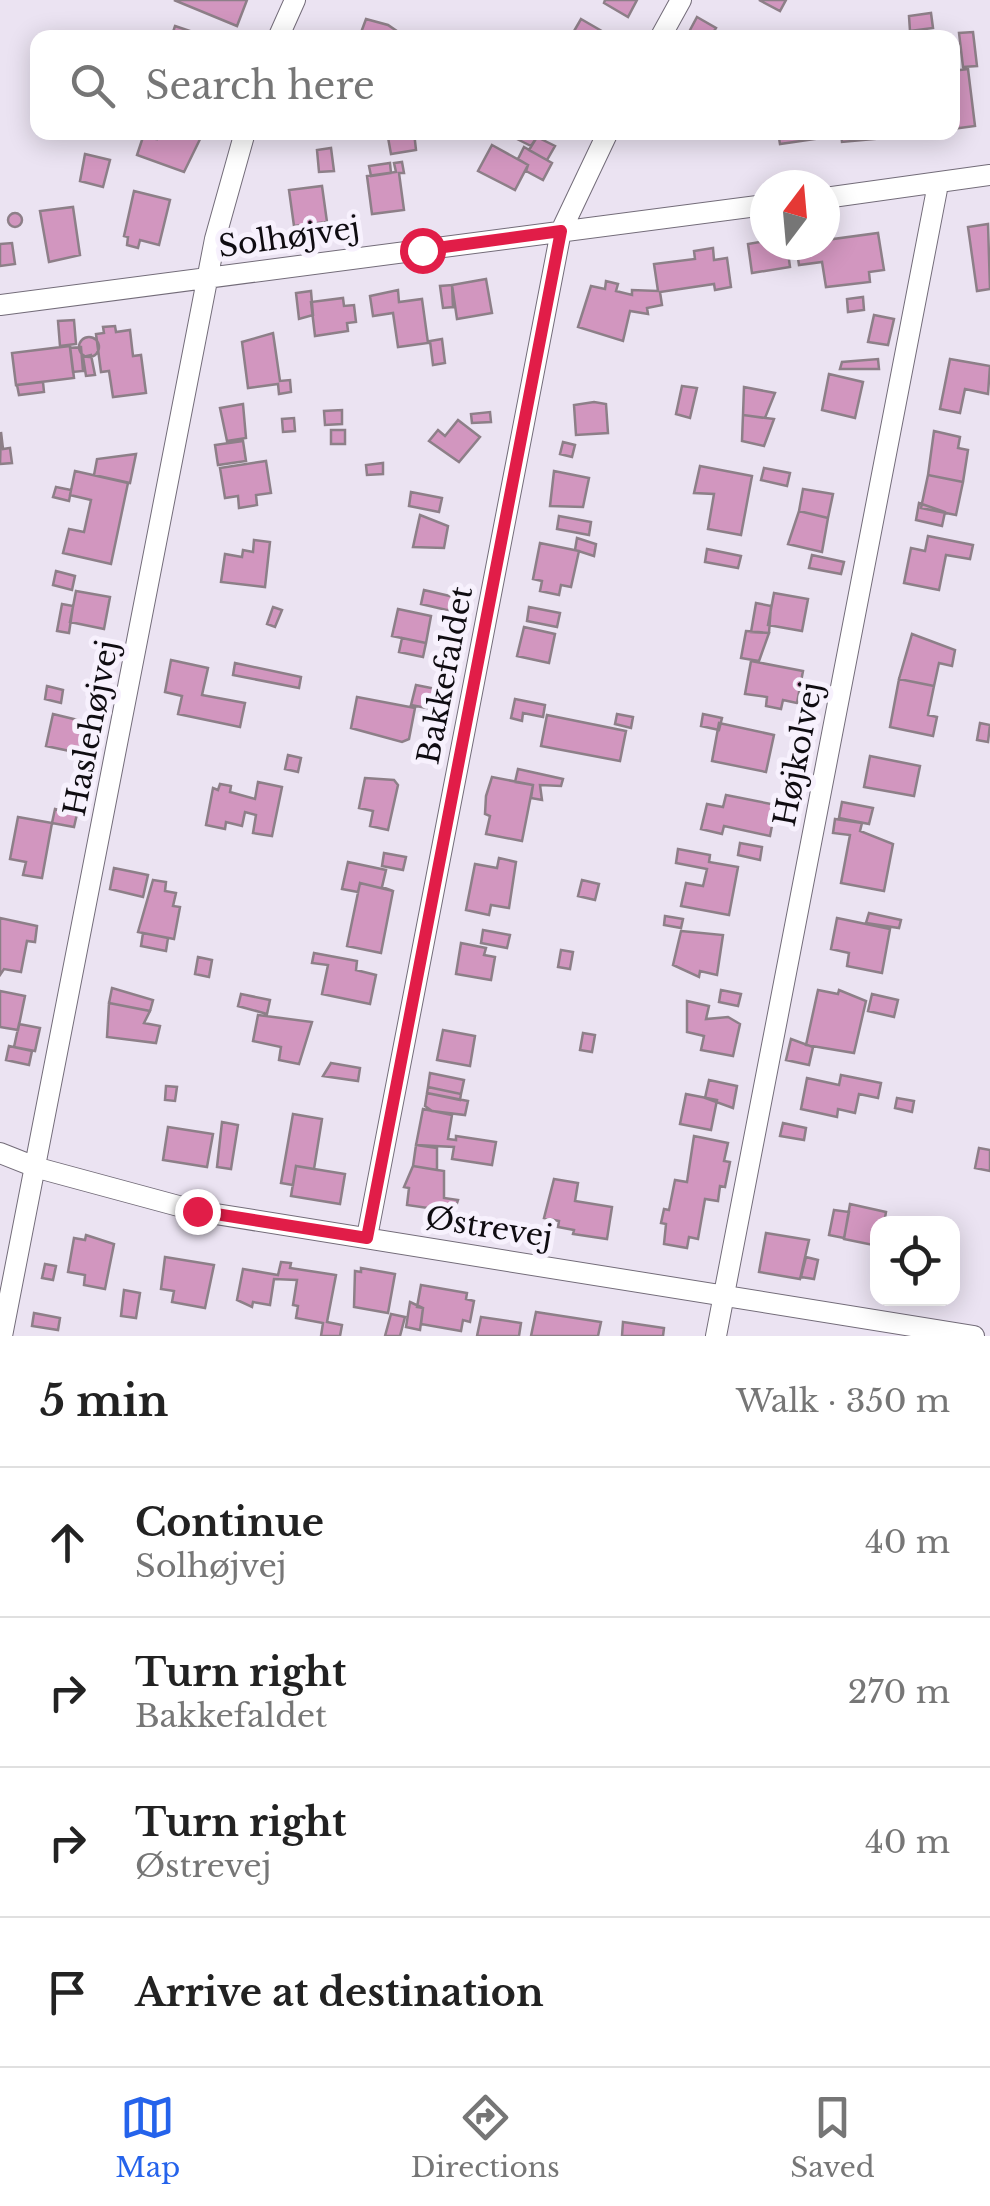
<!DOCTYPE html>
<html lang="en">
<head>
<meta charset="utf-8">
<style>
  :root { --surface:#fff; --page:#f6f6f6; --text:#222; --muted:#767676; --line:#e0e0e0; --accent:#2563eb }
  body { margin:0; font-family:"Libre Baskerville",serif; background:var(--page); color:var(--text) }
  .controls { position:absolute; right:30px; bottom:30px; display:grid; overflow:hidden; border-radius:20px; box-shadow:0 5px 25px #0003 }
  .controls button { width:90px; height:90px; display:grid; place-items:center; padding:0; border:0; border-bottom:2px solid var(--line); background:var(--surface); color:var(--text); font:50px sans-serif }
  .compass { position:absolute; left:750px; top:170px; width:90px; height:90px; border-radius:50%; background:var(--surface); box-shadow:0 5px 25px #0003; rotate:16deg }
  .stop { position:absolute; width:30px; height:30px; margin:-22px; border:8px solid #e11d48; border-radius:50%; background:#fff }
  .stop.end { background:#e11d48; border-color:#fff; box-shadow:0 2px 10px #0008 }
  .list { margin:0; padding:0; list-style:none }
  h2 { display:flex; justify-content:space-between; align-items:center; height:130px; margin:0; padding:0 40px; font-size:42px }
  h2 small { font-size:32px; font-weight:400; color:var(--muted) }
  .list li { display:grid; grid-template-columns:65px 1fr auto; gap:30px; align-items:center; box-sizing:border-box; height:150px; padding:0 40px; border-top:2px solid var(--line) }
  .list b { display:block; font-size:38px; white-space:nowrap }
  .list p { margin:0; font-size:32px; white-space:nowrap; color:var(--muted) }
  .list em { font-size:32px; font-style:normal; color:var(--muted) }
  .icon { flex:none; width:55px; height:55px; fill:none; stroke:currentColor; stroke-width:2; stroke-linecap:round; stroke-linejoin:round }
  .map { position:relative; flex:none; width:990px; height:1336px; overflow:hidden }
  .search { position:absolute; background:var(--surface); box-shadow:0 5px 25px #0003; left:30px; right:30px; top:30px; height:110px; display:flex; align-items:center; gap:25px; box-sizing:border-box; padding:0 35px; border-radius:20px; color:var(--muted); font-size:38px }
  .sheet { height:730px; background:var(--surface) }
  nav { display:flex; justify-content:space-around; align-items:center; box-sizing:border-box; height:140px; border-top:2px solid var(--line); background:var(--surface); font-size:28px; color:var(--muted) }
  nav a { display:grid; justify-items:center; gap:5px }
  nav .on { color:var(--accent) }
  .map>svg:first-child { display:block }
  .building { fill:#d296bf; stroke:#8d7f88; stroke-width:2.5 }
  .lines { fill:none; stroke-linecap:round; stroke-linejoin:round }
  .minor-casing { stroke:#736c79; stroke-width:22 }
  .minor { stroke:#fff; stroke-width:20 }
  .route { stroke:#e11d48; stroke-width:12 }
  .labels { text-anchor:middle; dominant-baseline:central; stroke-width:10; stroke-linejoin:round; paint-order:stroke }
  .street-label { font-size:30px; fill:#0f0c11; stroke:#f7f1fd }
</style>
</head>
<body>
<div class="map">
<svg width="990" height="1336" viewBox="0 0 990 1336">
  <rect width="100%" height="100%" fill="#ebe3f2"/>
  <path class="building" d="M174 0H247L237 26Z
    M605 0H637L628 17 604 3Z
    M759 0H786L780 11Z
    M931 13 933 28 910 31 909 16Z
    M697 17 716 28 710 38 690 30Z
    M366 19 388 25 404 36 359 38Z
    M581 19 612 37V38H570Z
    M175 26 196 33 194 38H171Z
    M973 32 977 66 963 67 959 33Z
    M968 69 975 126 952 129V71Z
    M159 132 203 133 184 172 137 155 143 137 157 139Z
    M387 132H414L416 150 391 154Z
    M520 132H537L539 134 531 146 517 139Z
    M778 132H814L815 139 780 144Z
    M841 132H895V137L842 142Z
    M537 137 555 146 547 160 529 150Z
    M492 145 528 165 515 190 478 171Z
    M524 147 552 163 543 180 526 171 528 165 518 159Z
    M331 148 334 171 319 172 317 150Z
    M85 154 110 160 103 187 80 181Z
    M402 162 404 173H399L404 210 372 214 367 176 396 172 394 163Z
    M390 163 391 173 371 176 369 166Z
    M322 186 327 222 294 226 289 190Z
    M134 191 170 200 159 245 140 240 138 248 127 245 128 237 124 236Z
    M73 207 80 255 49 262 40 211Z
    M8 220a7 7 0 1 1 14 0a7 7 0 1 1-14 0Z
    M988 224 990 289 977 291 968 227Z
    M832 233 833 239 878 233 884 270 869 272 870 282 826 287 822 262 799 265 796 245H825V234Z
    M765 241V245H787L790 267 752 273 748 244Z
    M12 243 15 264 0 266V244Z
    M713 248 714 260 727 258 731 287 715 290 714 284 660 292 662 305 647 308 648 314 630 311 623 341 578 327 591 286 605 289 606 281 618 284 616 291 632 295V290L658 291 654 264 695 259 694 251Z
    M486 279 492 313 457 319 452 285Z
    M452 285 453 307 443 308 440 286Z
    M398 290 399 302 422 299 428 343 398 347 393 313 373 316 370 296Z
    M311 291 313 315 299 319 296 293Z
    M863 297 864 310 848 312 847 299Z
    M343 298 344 306 354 305 356 322 347 323 348 331 315 336 311 302Z
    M874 315 894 319 888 345 868 342Z
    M74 320 76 344 60 346 58 321Z
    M115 326 116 332 130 330 133 356 141 355 146 393 113 397 109 371 101 372 96 334 104 333 103 327Z
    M273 333 280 381 290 380 291 392 279 394 278 384 248 388 242 342Z
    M79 347a10 10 0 1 1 20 0a10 10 0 1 1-20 0Z
    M442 339 445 363 433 365 430 341Z
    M70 346 74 378 16 385 12 353Z
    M81 347 83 371 73 372 70 348Z
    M91 355 95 375 86 376 83 357Z
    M878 359 879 369H840L842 362Z
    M950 359 990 366 988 394 965 389 960 413 940 409Z
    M829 374 863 382 855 418 822 410Z
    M43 382 44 392 19 395 17 385Z
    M682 386 697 388 690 418 676 414Z
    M744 387 775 393 765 418 743 415Z
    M594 402 606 404 608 433 576 435 574 405Z
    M243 404 246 438 227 441 220 408Z
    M342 410V424L325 425 324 411Z
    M490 412 491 422 472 423 471 414Z
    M743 415 774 419 764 446 742 441Z
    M294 418 295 431 283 432 282 419Z
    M458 420 480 437 459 462 429 441 438 430 445 436Z
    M331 430H345V444H331Z
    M934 431 960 437 958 448 968 450 963 482 928 475Z
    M1 432 3 449 10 448 12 463 0 464Z
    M243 441 246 461 218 465 215 445Z
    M563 442 575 445 572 457 560 454Z
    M136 454 130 483 94 475 97 459Z
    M266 461 271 493 256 495 257 505 239 508 238 496 225 498 220 468Z
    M383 463V474L367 475 366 465Z
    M700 466 752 476 741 535 708 529 714 494 694 493Z
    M764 468 790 473 787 486 761 480Z
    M75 471 128 483 111 564 63 553 69 529 84 532 91 500 70 495Z
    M554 471 589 478 583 507 550 506Z
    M928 475 963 482 956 515 921 508Z
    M56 487 71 490 69 501 53 497Z
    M803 489 833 494 828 518 799 511Z
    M411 492 442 498 439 512 409 506Z
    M919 503 945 512 942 526 916 520Z
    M799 511 828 518 822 552 788 544Z
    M420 515 448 526 444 548 413 547Z
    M559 516 591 522 589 535 557 529Z
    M928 536 973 545 970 559 946 555 939 590 904 583 911 548 925 551Z
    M577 538 596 544 594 556 575 550Z
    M254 540 270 542 265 587 221 582 225 554 242 557 243 550 253 552Z
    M540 543 579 551 571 587 561 585 559 595 540 591 542 581 533 579Z
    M707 549 741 556 738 568 705 562Z
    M812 555 844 562 841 574 809 568Z
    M56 571 75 576 72 590 53 585Z
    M424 590 454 597 451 611 421 604Z
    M76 591 110 597 104 629 70 622Z
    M774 593 808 599 802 631 768 625Z
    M756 603 771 606 769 633 751 632Z
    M62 604 73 606 69 633 57 631Z
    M273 607 282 610 275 627 267 624Z
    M529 607 560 613 557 627 527 621Z
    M398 609 431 616 426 643 392 636Z
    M524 627 555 634 549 663 517 656Z
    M746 631 769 633 759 661 741 658Z
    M912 634 955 650 952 666 939 663 934 686 899 679Z
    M402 638 426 643 423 657 399 652Z
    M171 660 208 668 202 695 245 703 240 727 178 714 182 696 165 692Z
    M751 661 803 671 797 703 783 700 781 709 766 706 767 697 745 694Z
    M235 663 301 677 299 688 233 675Z
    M899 679 934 686 928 715 937 717 933 736 890 727Z
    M416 685 436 689 432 709 411 705Z
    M47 686 63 690 61 703 45 699Z
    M357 697 415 708 409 739 402 742 351 728Z
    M515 699 545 705 543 717 523 713 522 721 511 718Z
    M53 714 86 722 79 753 46 746Z
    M617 714 633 717 631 728 615 724Z
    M703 714 722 718 719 730 701 726Z
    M547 715 626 731 620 761 541 746Z
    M719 723 774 735 766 772 712 761Z
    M980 723 990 725 988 742 977 740Z
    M288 755 301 758 298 772 285 769Z
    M870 756 920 766 914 796 864 787Z
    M518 769 563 779 561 786 540 785 542 800 531 798 533 785 515 782Z
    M492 777 533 785 522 841 486 834 490 816 485 814 486 796Z
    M365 778 394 780 398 785 388 830 370 826 373 811 359 808Z
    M258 782 282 787 272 836 253 833 256 815 245 812 242 826 226 822 225 829 206 825 213 788 218 790 220 784 231 786 230 792 255 799Z
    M726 795 776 805 770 836 724 826 722 834 701 829 707 804 723 807Z
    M842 802 873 808 869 824 839 818Z
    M55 809 77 814 74 827 52 823Z
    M18 817 52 823 42 878 23 875 26 862 10 859Z
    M835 819 862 823 860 831 893 844 884 891 841 883 850 835 833 833Z
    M740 843 762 847 760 860 738 855Z
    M678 849 710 855 709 862 738 867 729 915 681 906 686 883 703 886 707 869 676 863Z
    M384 853 406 857 403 870 382 866Z
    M499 858 516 862 509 908 491 905 489 915 466 910 475 864 497 868Z
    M348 862 386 870 382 887 393 891 360 883 358 892 342 889Z
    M114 868 148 875 143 897 110 889Z
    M153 880 166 882 165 891 176 893 173 906 180 907 174 939 138 932Z
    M582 880 599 884 595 900 578 896Z
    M360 883 393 891 381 953 347 946Z
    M869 913 901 920 899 928 866 923Z
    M665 916 683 919 681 928 664 925Z
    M0 918 37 926 35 942 27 941 21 972 4 969 0 975Z
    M837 918 890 929 882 973 847 966 849 953 831 949Z
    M483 930 510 935 507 948 481 943Z
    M681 931 723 935 717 975 700 971 699 977 673 965Z
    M143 933 168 938 166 951 141 946Z
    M461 943 486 948 484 955 495 957 491 980 456 974Z
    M561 950 573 952 570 969 558 967Z
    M314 953 357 961 356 970 376 975 370 1004 322 994 328 965 312 963Z
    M198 957 212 960 209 977 195 974Z
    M112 988 153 1000 150 1011 109 1003Z
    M721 990 741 994 738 1006 719 1002Z
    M818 990 838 994 839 990 866 1001 854 1053 806 1045Z
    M0 991 25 996 18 1030 0 1027Z
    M241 994 270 1000 267 1014 238 1006Z
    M872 994 898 1000 894 1017 868 1011Z
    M687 1001 709 1006 706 1019 728 1017 740 1024 733 1056 701 1050 704 1036 687 1032Z
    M109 1003 150 1011 144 1023 160 1026 156 1043 107 1037Z
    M258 1015 312 1022 299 1064 279 1060 281 1047 253 1041Z
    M19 1024 40 1028 35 1051 14 1047Z
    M443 1030 475 1036 470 1066 437 1060Z
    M583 1033 595 1035 592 1052 580 1050Z
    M791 1039 813 1047 809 1065 786 1060Z
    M9 1046 32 1051 29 1065 6 1060Z
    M331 1063 360 1068 358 1081 323 1076Z
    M430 1073 464 1080 461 1094 428 1087Z
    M841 1075 881 1083 878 1098 859 1094 855 1113 838 1109 837 1117 801 1109 807 1078 839 1085Z
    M709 1080 737 1086 733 1108 705 1098Z
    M166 1086 177 1087 175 1101 165 1100Z
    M428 1087 461 1094 460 1100 427 1093Z
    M427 1093 468 1101 465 1115 432 1111 425 1106Z
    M686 1094 717 1100 711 1130 680 1124Z
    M897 1098 914 1101 912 1112 895 1108Z
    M423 1109 452 1115 448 1139 456 1140V1136L496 1142 492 1165 452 1159 454 1147 416 1145Z
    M293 1114 322 1119 314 1169 296 1166 293 1185 281 1183Z
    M222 1122 238 1125 231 1169 217 1167Z
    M783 1123 806 1128 804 1140 780 1136Z
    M168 1127 213 1134 207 1167 163 1160Z
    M694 1136 728 1143 724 1161 730 1162 725 1187 720 1186 718 1201 705 1199 698 1239 689 1237 687 1248 664 1244 666 1224 661 1223 664 1209 669 1210 675 1180 687 1182Z
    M416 1145 437 1148V1170L413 1166Z
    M979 1148 990 1150V1171L975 1168Z
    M296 1166 345 1174 340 1204 291 1196Z
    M413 1166 444 1171V1198L458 1200 452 1218 440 1216 442 1210 407 1205 409 1188 404 1187Z
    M554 1179 578 1183 575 1201 612 1207 607 1239 573 1234 574 1230 558 1227 559 1221 544 1218Z
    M850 1204 886 1212 884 1224H878V1246L844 1239Z
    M834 1210 849 1212 844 1238 829 1235Z
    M766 1233 809 1240 800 1279 759 1272Z
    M86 1235 114 1244 105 1289 84 1285 85 1275 68 1272 74 1238 85 1240Z
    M165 1257 214 1265 205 1308 172 1302 174 1291 161 1289Z
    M806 1257 818 1260 814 1279 801 1277Z
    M281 1262 291 1263 290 1268 336 1275 327 1322 342 1325 340 1336H321L323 1323 296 1318 298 1306 293 1305 297 1280 274 1279 270 1305 253 1302 252 1307 237 1300 243 1269 278 1275Z
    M45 1264 56 1266 53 1280 42 1278Z
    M361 1268 395 1274 388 1313 354 1307 355 1271 361 1272Z
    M421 1285 467 1293 466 1299 474 1301 470 1322 463 1320 461 1331 421 1324 423 1308 417 1307Z
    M124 1290 140 1293 136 1318 121 1316Z
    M410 1302 423 1308 420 1330 406 1327Z
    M536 1312 601 1322 598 1336H531Z
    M34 1313 60 1318 58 1330 32 1326Z
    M391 1314 405 1317 400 1336H385Z
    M481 1317 521 1323 519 1336H477Z
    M623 1322 664 1328 663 1336H622Z"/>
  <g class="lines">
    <g class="minor-casing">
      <path id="minor" d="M278 38 295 0
        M660 38 681 0
        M825 198 990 175
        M0 305 765 205
        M0 1153 38 1168 197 1211 974 1336
        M367 1237 561 231 608 132
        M2 1336 215 239 245 132
        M716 1336 938 184"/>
    </g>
    <use href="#minor" class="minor"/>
  </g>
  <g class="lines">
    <path class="route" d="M197 1211 367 1238 561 231 422 250"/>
  </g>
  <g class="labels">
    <g class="street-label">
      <text transform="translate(289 237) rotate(-8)">Solhøjvej</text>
      <text transform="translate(445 675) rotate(-79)">Bakkefaldet</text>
      <text transform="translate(91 728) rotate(-79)">Haslehøjvej</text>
      <text transform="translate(798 754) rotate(-79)">Højkolvej</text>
      <text transform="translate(489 1227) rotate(9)">Østrevej</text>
    </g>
  </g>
</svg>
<div class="controls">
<button><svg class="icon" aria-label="locate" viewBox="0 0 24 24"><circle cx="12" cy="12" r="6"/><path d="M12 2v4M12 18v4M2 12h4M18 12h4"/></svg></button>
</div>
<svg class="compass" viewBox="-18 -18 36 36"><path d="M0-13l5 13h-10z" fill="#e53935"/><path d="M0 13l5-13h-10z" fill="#767676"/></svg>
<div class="stop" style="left:422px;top:250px"></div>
<div class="stop end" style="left:197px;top:1211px"></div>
<div class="search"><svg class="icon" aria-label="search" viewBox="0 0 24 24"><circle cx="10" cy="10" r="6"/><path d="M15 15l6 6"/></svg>Search here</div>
</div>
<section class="sheet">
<h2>5 min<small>Walk · 350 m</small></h2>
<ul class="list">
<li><svg class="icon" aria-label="ahead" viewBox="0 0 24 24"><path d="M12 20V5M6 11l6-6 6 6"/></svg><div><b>Continue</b><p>Solhøjvej</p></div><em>40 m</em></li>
<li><svg class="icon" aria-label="right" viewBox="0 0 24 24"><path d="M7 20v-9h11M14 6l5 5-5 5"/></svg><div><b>Turn right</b><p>Bakkefaldet</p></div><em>270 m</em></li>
<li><svg class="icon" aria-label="right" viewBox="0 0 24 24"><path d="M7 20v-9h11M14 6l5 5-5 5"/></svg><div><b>Turn right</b><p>Østrevej</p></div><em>40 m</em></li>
<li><svg class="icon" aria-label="arrive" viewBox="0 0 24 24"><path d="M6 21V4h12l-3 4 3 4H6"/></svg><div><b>Arrive at destination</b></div></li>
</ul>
</section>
<nav>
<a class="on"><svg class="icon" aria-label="map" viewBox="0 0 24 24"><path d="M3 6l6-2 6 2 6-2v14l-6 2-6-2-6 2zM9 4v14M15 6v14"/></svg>Map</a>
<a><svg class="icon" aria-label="directions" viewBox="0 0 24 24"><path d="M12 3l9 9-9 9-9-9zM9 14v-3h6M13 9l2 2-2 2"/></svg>Directions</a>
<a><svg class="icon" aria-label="saved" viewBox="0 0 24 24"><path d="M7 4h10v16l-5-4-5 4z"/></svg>Saved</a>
</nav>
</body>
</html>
